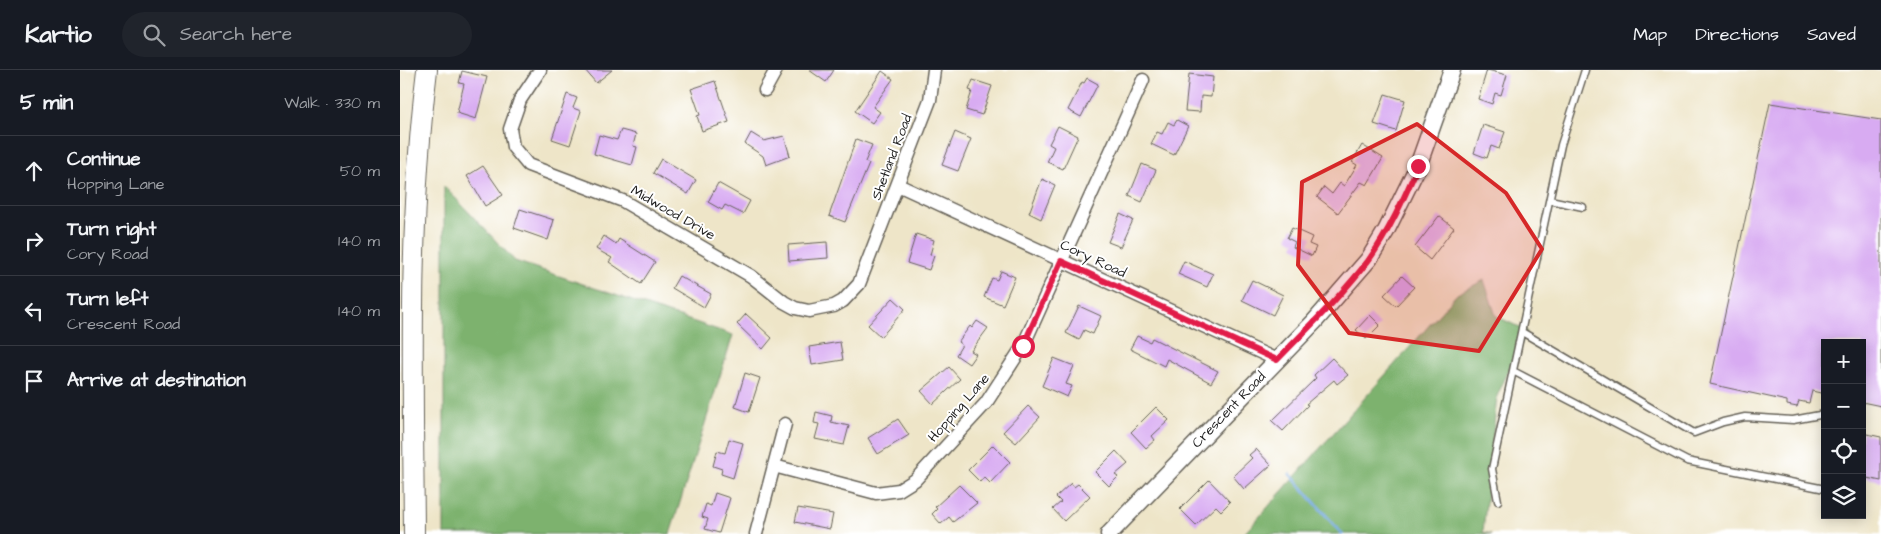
<!DOCTYPE html>
<html lang="en">
<head>
<meta charset="utf-8">
<style>
  :root { --surface:#171b24; --page:#20242c; --text:#f1f3f6; --muted:#9ea1a6; --line:#363941 }
  body { margin:0; font-family:"Architects Daughter",sans-serif; background:var(--page); color:var(--text) }
  .controls { position:absolute; right:15px; bottom:15px; display:grid; overflow:hidden; border-radius:0px; box-shadow:0 2px 12px #0003 }
  .controls button { width:45px; height:45px; display:grid; place-items:center; padding:0; border:0; border-bottom:1px solid var(--line); background:var(--surface); color:var(--text); font:25px sans-serif }
  .stop { position:absolute; width:15px; height:15px; margin:-11px; border:4px solid #e11d48; border-radius:50%; background:#fff }
  .stop.end { background:#e11d48; border-color:#fff; box-shadow:0 1px 5px #0008 }
  .list { margin:0; padding:0; list-style:none }
  h2 { display:flex; justify-content:space-between; align-items:center; height:65px; margin:0; padding:0 20px; font-size:21px }
  h2 small { font-size:16px; font-weight:400; color:var(--muted) }
  .list li { display:grid; grid-template-columns:32px 1fr auto; gap:15px; align-items:center; box-sizing:border-box; height:70px; padding:0 20px; border-top:1px solid var(--line) }
  .list b { display:block; font-size:19px; white-space:nowrap }
  .list p { margin:0; font-size:16px; white-space:nowrap; color:var(--muted) }
  .list em { font-size:16px; font-style:normal; color:var(--muted) }
  .icon { flex:none; width:28px; height:28px; fill:none; stroke:currentColor; stroke-width:2; stroke-linecap:round; stroke-linejoin:round }
  .map { position:relative; flex:none; width:1481px; height:464px; overflow:hidden }
  header { display:flex; align-items:center; gap:30px; box-sizing:border-box; height:70px; padding:0 25px; background:var(--surface); border-bottom:1px solid var(--line) }
  header strong { font-size:24px }
  nav { display:flex; gap:28px; margin-inline-start:auto; font-size:18px }
  .search { width:350px; height:45px; background:var(--page); display:flex; align-items:center; gap:12px; box-sizing:border-box; padding:0 18px; border-radius:28px; color:var(--muted); font-size:19px }
  main { display:flex }
  aside { flex:1; background:var(--surface) }
  .map>svg:first-child { display:block }
  .forest { fill:#7db26e; stroke:#4c6745 }
  .lines { fill:none; stroke-linecap:round; stroke-linejoin:round }
  .stream { stroke:#77abe4; stroke-width:3 }
  .building { fill:#d8abf2 }
  .service-casing { stroke:#666258; stroke-width:9 }
  .minor-casing { stroke:#666258; stroke-width:15 }
  .tertiary-casing { stroke:#666258; stroke-width:19 }
  .primary-casing { stroke:#666258; stroke-width:22 }
  .service { stroke:#fff; stroke-width:6 }
  .minor { stroke:#fff; stroke-width:12 }
  .tertiary { stroke:#fff; stroke-width:16 }
  .primary { stroke:#fff; stroke-width:20 }
  .route { stroke:#e11d48; stroke-width:6 }
  .marked { fill:#d62828; fill-opacity:0.2; stroke:#d62828; stroke-width:4; stroke-linejoin:round }
  .labels { text-anchor:middle; dominant-baseline:central; stroke-width:4; stroke-linejoin:round; paint-order:stroke }
  .street-label { font-size:14px; fill:#1c1c1c; stroke:#fff }
</style>
</head>
<body>
<header>
<strong>Kartio</strong>
<div class="search"><svg class="icon" aria-label="search" viewBox="0 0 24 24"><circle cx="10" cy="10" r="6"/><path d="M15 15l6 6"/></svg>Search here</div>
<nav><a>Map</a><a>Directions</a><a>Saved</a></nav>
</header>
<main>
<aside>
<h2>5 min<small>Walk · 330 m</small></h2>
<ul class="list">
<li><svg class="icon" aria-label="ahead" viewBox="0 0 24 24"><path d="M12 20V5M6 11l6-6 6 6"/></svg><div><b>Continue</b><p>Hopping Lane</p></div><em>50 m</em></li>
<li><svg class="icon" aria-label="right" viewBox="0 0 24 24"><path d="M7 20v-9h11M14 6l5 5-5 5"/></svg><div><b>Turn right</b><p>Cory Road</p></div><em>140 m</em></li>
<li><svg class="icon" aria-label="left" viewBox="0 0 24 24"><path d="M17 20v-9H6M10 6l-5 5 5 5"/></svg><div><b>Turn left</b><p>Crescent Road</p></div><em>140 m</em></li>
<li><svg class="icon" aria-label="arrive" viewBox="0 0 24 24"><path d="M6 21V4h12l-3 4 3 4H6"/></svg><div><b>Arrive at destination</b></div></li>
</ul>
</aside>
<div class="map">
<svg width="1481" height="464" viewBox="0 0 1481 464">
  <rect width="100%" height="100%" fill="#fff"/>
  <filter id="ink" filterUnits="userSpaceOnUse"><feTurbulence type="fractalNoise" baseFrequency=".02" numOctaves="2"/><feDisplacementMap in="SourceGraphic" scale="10" xChannelSelector="R" yChannelSelector="G"/><feConvolveMatrix kernelMatrix="1 2 1 2 8 2 1 2 1" color-interpolation-filters="sRGB"/></filter>
  <filter id="wash" filterUnits="userSpaceOnUse"><feTurbulence type="fractalNoise" baseFrequency=".0096" numOctaves="4" result="noise"/><feDisplacementMap in="SourceGraphic" scale="20" xChannelSelector="R" yChannelSelector="G"/><feGaussianBlur stdDeviation="1.12" result="paint"/><feColorMatrix in="noise" values="0 0 0 0 0 0 0 0 0 0 0 0 0 0 0 0 0 1.4 0 .05"/><feComposite in="paint" operator="in"/></filter>
  <g filter="url(#wash)">
    <rect width="100%" height="100%" fill="#eee5c8"/>
    <path class="forest" d="M44 116 115 191 333 265 270 464H44Z
      M1084 210 1096 246 1127 261 1097 326 1083 462 1091 464H844L1057 224Z"/>
    <g class="lines">
      <path class="stream" d="M890 404 942 464"/>
    </g>
    <g id="blocks">
      <path class="building" d="M185 0H212L196 13Z
        M409 0H434L426 12Z
        M1087 0 1107 5 1101 25 1095 23 1092 34 1078 29Z
        M62 1 87 7 76 49 57 43 64 14 59 13Z
        M482 1 493 9 473 37 480 42 472 53 455 41Z
        M789 4 813 7 811 27 801 26 800 42 785 41Z
        M687 8 698 14 681 47 668 40 682 12 684 13Z
        M573 10 592 16 582 45 566 40 572 21 569 20Z
        M315 11 329 52 302 61 297 46 300 45 291 19Z
        M167 24 177 28 173 38 181 41 170 75 152 69Z
        M985 24 1005 30 996 61 974 54Z
        M1370 33 1481 50V336L1462 332V273H1425V324L1412 321 1409 333 1399 331 1397 337 1387 335V331L1310 314Z
        M777 50 788 56 774 85 751 74 757 62 762 64 768 52 774 55Z
        M1083 55 1105 62 1099 79 1091 76 1087 88 1074 83Z
        M658 56 678 66 663 99 647 92 654 77 649 74Z
        M221 60 236 64 233 76 237 77 232 95 194 84 199 65 217 70Z
        M555 62 571 69 558 101 542 95Z
        M351 63 364 71 384 66 390 86 366 95 363 86 345 74Z
        M456 69 472 75 465 92 469 94 445 152 429 146Z
        M962 75 983 88 967 115 961 112 938 143 917 127 924 117 932 124 940 113 944 116 957 95 952 92Z
        M261 89 296 110 288 124 253 103Z
        M742 94 756 100 742 132 729 126Z
        M83 96 103 125 85 136 67 106Z
        M642 109 655 115 641 149 629 143Z
        M318 113 350 131 343 144 325 135 322 140 308 132Z
        M120 139 154 150 148 170 114 158Z
        M720 144 733 150 721 177 708 172Z
        M1039 146 1054 158 1030 190 1015 177Z
        M892 158 912 167 909 174 916 177 912 186 893 177 895 172 887 168Z
        M516 164 534 170 530 185 534 186 529 200 507 193Z
        M204 166 216 174 219 169 255 192 241 214 209 192 212 188 196 179Z
        M427 172 428 188 389 191 388 175Z
        M784 191 813 204 807 217 778 204Z
        M601 201 615 207 603 235 584 227 592 208 597 210Z
        M279 206 311 224 304 237 272 218Z
        M1002 206 1014 217 996 236 984 225Z
        M852 210 883 225 873 245 842 230Z
        M493 228 505 239 481 267 468 255Z
        M679 236 701 246 693 264 684 260 679 270 666 263Z
        M346 244 372 268 363 279 337 254Z
        M970 245 980 255 966 269 956 260Z
        M577 251 588 258 571 281 576 284 569 294 556 285 562 275 558 272 570 256 572 258Z
        M737 266 750 272 752 268 818 301 811 313 767 289 764 296 730 279Z
        M440 272 443 290 412 295 409 277Z
        M654 288 674 296 666 314 672 316 667 327 642 316Z
        M932 288 948 305 937 314 934 310 906 334 908 335 883 361 872 351 916 308 914 305Z
        M549 297 560 309 533 334 521 321Z
        M345 303 360 308 349 342 335 337Z
        M628 336 640 347 616 373 603 362Z
        M756 337 769 350 752 366 755 370 746 378 731 362Z
        M416 342 432 346 431 352 449 356 444 375 415 369 419 354 414 353Z
        M498 349 509 365 478 384 468 368Z
        M1462 363 1481 367V411L1462 407Z
        M329 369 343 373 333 408 321 404 322 399 313 396 317 381 325 383Z
        M593 375 610 392 590 413 584 407 580 412 568 400Z
        M856 379 871 395 844 419 833 406 852 388 849 385Z
        M716 381 728 394 715 405 718 407 709 416 695 402Z
        M809 410 830 432 821 441 816 436 796 455 780 439Z
        M671 413 674 417 678 414 690 426 664 451 653 439 661 432 656 427Z
        M559 415 577 433 553 452 549 447 541 454 532 444 537 439 535 437Z
        M315 423 330 428 319 463 305 459 308 449 302 447 306 434 311 436Z
        M398 438 433 444 430 459 395 452Z"/>
    </g>
  </g>
  <g filter="url(#ink)">
    <use href="#blocks" fill-opacity="0" stroke="#666258" stroke-width="1"/>
    <g class="lines">
      <g class="service-casing">
        <path id="service" d="M1150 130 1183 137
          M1122 262 1294 363 1323 352 1345 347 1393 350 1425 344
          M1113 301 1287 391 1425 419
          M1098 431 1092 399 1161 75 1185 0"/>
      </g>
      <g class="minor-casing">
        <path id="minor" d="M140 0 120 30 110 59 113 77 128 95 223 131 351 206 384 232 395 238 409 241 434 236 443 231 459 214 530 30 534 0
          M365 20 376 0
          M498 115 877 290
          M374 396 476 423 499 420 515 410 586 333 623 276 743 10
          M356 464 385 354"/>
      </g>
      <g class="tertiary-casing">
        <path id="tertiary" d="M709 464 914 252 969 189 986 161 1018 96 1052 0"/>
      </g>
      <g class="primary-casing">
        <path id="primary" d="M14 464C13 309 8 154 27 0"/>
      </g>
      <use href="#service" class="service"/>
      <use href="#minor" class="minor"/>
      <use href="#tertiary" class="tertiary"/>
      <use href="#primary" class="primary"/>
    </g>
  </g>
  <g class="lines" filter="url(#ink)">
    <path class="route" d="M623 276 661 191 877 290C908 258 941 226 968 191 989 162 1004 128 1018 96"/>
  </g>
  <path class="marked" d="M1017 54 1106 123 1142 179 1079 281 949 263 898 195 902 112Z"/>
  <g class="labels">
    <g class="street-label">
      <text transform="translate(492 87) rotate(-69)">Shetland Road</text>
      <text transform="translate(273 143) rotate(30)">Midwood Drive</text>
      <text transform="translate(693 189) rotate(25)">Cory Road</text>
      <text transform="translate(559 338) rotate(-49)">Hopping Lane</text>
      <text transform="translate(829 340) rotate(-46)">Crescent Road</text>
    </g>
  </g>
</svg>
<div class="controls">
<button>+</button>
<button>−</button>
<button><svg class="icon" aria-label="locate" viewBox="0 0 24 24"><circle cx="12" cy="12" r="6"/><path d="M12 2v4M12 18v4M2 12h4M18 12h4"/></svg></button>
<button><svg class="icon" aria-label="layers" viewBox="0 0 24 24"><path d="M12 4l9 5-9 5-9-5zM3 14l9 5 9-5"/></svg></button>
</div>
<div class="stop" style="left:623px;top:276px"></div>
<div class="stop end" style="left:1018px;top:96px"></div>
</div>
</main>
</body>
</html>
